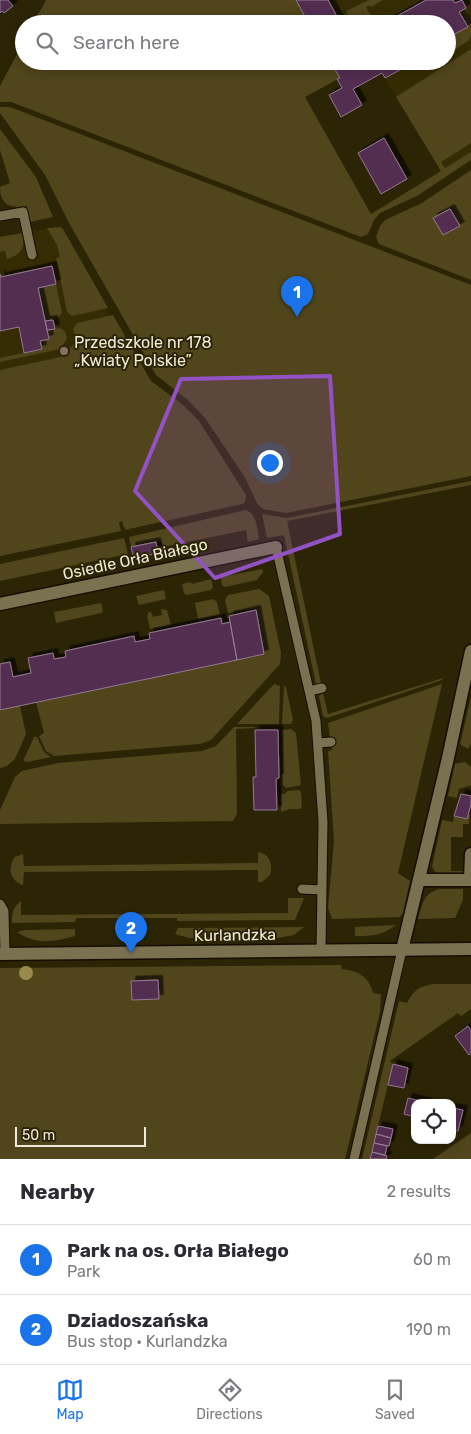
<!DOCTYPE html>
<html lang="en">
<head>
<meta charset="utf-8">
<style>
  :root { --surface:#fff; --page:#f7f7f7; --text:#2b2b33; --muted:#7c7c81; --line:#e1e1e2; --accent:#1a73e8 }
  body { margin:0; font-family:Rubik,sans-serif; background:var(--page); color:var(--text) }
  .controls { position:absolute; right:15px; bottom:15px; display:grid; overflow:hidden; border-radius:10px; box-shadow:0 2px 12px #0003 }
  .controls button { width:45px; height:45px; display:grid; place-items:center; padding:0; border:0; border-bottom:1px solid var(--line); background:var(--surface); color:var(--text); font:25px sans-serif }
  .scale { position:absolute; left:15px; bottom:12px; width:131px; box-sizing:border-box; padding-left:5px; border:2px solid #eee9d8; border-top:0; font-size:14px; line-height:18px; white-space:nowrap; color:#eee9d8; -webkit-text-stroke:4px #2c2505; paint-order:stroke }
  .you { position:absolute; left:269px; top:462px; width:18px; height:18px; margin:-12px; border:4px solid #fff; border-radius:50%; background:#1a73e8; box-shadow:0 0 0 8px #1a73e833 }
  .badge { display:grid; place-items:center; width:32px; height:32px; border-radius:50%; background:var(--accent); color:#fff; font-size:16px; font-weight:700 }
  .pin { position:absolute; translate:-50% -41px; filter:drop-shadow(0 1px 2px #0008) }
  .pin::after { content:''; position:absolute; top:26px; width:18px; height:15px; background:inherit; clip-path:polygon(0 0,100% 0,50% 100%) }
  .list { margin:0; padding:0; list-style:none }
  h2 { display:flex; justify-content:space-between; align-items:center; height:65px; margin:0; padding:0 20px; font-size:21px }
  h2 small { font-size:16px; font-weight:400; color:var(--muted) }
  .list li { display:grid; grid-template-columns:32px 1fr auto; gap:15px; align-items:center; box-sizing:border-box; height:70px; padding:0 20px; border-top:1px solid var(--line) }
  .list b { display:block; font-size:19px; white-space:nowrap }
  .list p { margin:0; font-size:16px; white-space:nowrap; color:var(--muted) }
  .list em { font-size:16px; font-style:normal; color:var(--muted) }
  .icon { flex:none; width:28px; height:28px; fill:none; stroke:currentColor; stroke-width:2; stroke-linecap:round; stroke-linejoin:round }
  .map { position:relative; flex:none; width:471px; height:1159px; overflow:hidden }
  .search { position:absolute; background:var(--surface); box-shadow:0 2px 12px #0003; left:15px; right:15px; top:15px; height:55px; display:flex; align-items:center; gap:12px; box-sizing:border-box; padding:0 18px; border-radius:28px; color:var(--muted); font-size:19px }
  .sheet { height:205px; background:var(--surface) }
  nav { display:flex; justify-content:space-around; align-items:center; box-sizing:border-box; height:70px; border-top:1px solid var(--line); background:var(--surface); font-size:14px; color:var(--muted) }
  nav a { display:grid; justify-items:center; gap:2px }
  nav .on { color:var(--accent) }
  .map>svg:first-child { display:block }
  .built { fill:#362c03 }
  .green { fill:#50451b }
  .building { fill:#522e51; stroke:#937992; filter:url(#shadow) }
  .lines { fill:none; stroke-linecap:round; stroke-linejoin:round }
  .lane-casing { stroke:#130e00; stroke-width:11 }
  .street-casing { stroke:#130e00; stroke-width:15 }
  .lane { stroke:#7a7151; stroke-width:9 }
  .street { stroke:#7a7151; stroke-width:12 }
  .tree { fill:#98894c }
  .marked { fill:#9252c4; fill-opacity:0.2; stroke:#9252c4; stroke-width:4; stroke-linejoin:round }
  .education-dot { fill:#8d6e63; stroke:#2c2505; stroke-width:2 }
  .labels { text-anchor:middle; dominant-baseline:central; stroke-width:4; stroke-linejoin:round; paint-order:stroke }
  .poi-label { font-size:16px; fill:#eee9d8; stroke:#2c2505; text-anchor:start }
  .street-label { font-size:16px; fill:#eee9d8; stroke:#2c2505 }
</style>
</head>
<body>
<div class="map">
<svg width="471" height="1159" viewBox="0 0 471 1159">
  <defs>
    <filter id="shadow"><feDropShadow dx="4.5" dy="-4.5" stdDeviation="0" flood-color="#0009"/></filter>
  </defs>
  <rect width="100%" height="100%" fill="#2c2505"/>
  <path class="built" d="M253 0H471V152L441 171 382 73 354 89 362 105 341 117 329 95 342 88 338 80 286 61H447V24H266Z
    M56 227 61 229 146 383 0 414V237Z"/>
  <path class="green" d="M46 0H296L309 24H33Z
    M369 0H383L371 7 370 5 366 7 376 24H353L346 11Z
    M466 8 471 24V36L468 41 454 50 447 60V38L468 27 459 12Z
    M24 41V61H330L340 78 305 97 371 214 441 171 396 97 471 49V143L441 162 445 168 471 152V160L417 196 380 213 374 220 368 234 361 237 11 102H0V86Z
    M0 107H10L471 285V476L286 513 263 509 258 505 244 476 205 418 188 400 156 375 69 223 45 175 0 113Z
    M0 129 36 177 53 217 30 222 27 206C11 209 0 205 0 187L10 183 0 150Z
    M471 170V280L379 244 376 237 380 226 385 220 422 203Z
    M61 227 63 229 108 308 72 316 67 312 56 258 60 257 57 245 47 228Z
    M22 233C26 247 21 255 7 259L5 251 0 252V237Z
    M56 284 62 313 58 318 45 321 38 288Z
    M113 315 151 381 183 405 199 421 246 495 245 502 242 504 125 530 122 521 119 522 121 531 0 556V370L65 356 76 340 73 329 77 323Z
    M60 328 65 331 67 339 60 349 0 362V358L42 349 40 341 49 339 47 330Z
    M471 481V485L287 521 321 683 316 684 284 535 267 538 262 514 287 518Z
    M246 510C257 514 257 528 259 539L248 542 246 530 163 547 161 541 131 547 129 537Z
    M124 538 128 554 0 581V564Z
    M262 569 263 572 257 580 225 587 222 585 221 577Z
    M211 579 213 587 211 590 186 595 184 593 182 584 191 582 192 584Z
    M259 589 269 596 281 653 280 664 211 740 200 744 54 756 46 751 39 736 44 733 36 702 264 654 255 608 228 613 225 600 228 595Z
    M164 590 166 599 139 605 136 596Z
    M213 599 217 602 220 615 198 619 195 603Z
    M101 603 103 611 101 613 56 623 54 612Z
    M161 609 167 610 171 625 150 629 147 616 149 612H151L153 617 162 615Z
    M443 678 442 680 327 718 323 716 319 696 323 693 328 714Z
    M274 684 280 686 279 724H237Z
    M442 684 398 873 410 881 403 913 400 917 332 919 328 908 334 841 328 751 332 750 328 723Z
    M284 686 286 687 293 720 291 724H282Z
    M471 697V744L468 749 460 744Z
    M20 706 26 734 15 759 7 766 0 768V710Z
    M234 727H255V728L236 729 237 814 233 821 0 824V810L15 777 22 771 58 763 202 751 216 746Z
    M291 729 296 733 301 785 286 788 283 785 282 730Z
    M34 737H37L44 752 51 757 27 762 24 761V759Z
    M465 762 471 767V785L459 789 457 798 448 796 455 764Z
    M299 790 301 792 302 807 300 809H290L281 812V794H285L287 791Z
    M471 804 469 824H463V837H451V871H463V874L436 873 432 867 442 820 453 822 454 816 467 819Z
    M258 852C270 854 273 864 270 875L262 882H258V870L24 872 23 885C10 881 7 868 15 857L23 854 24 866 258 863Z
    M440 889H463V900L455 918 418 919C423 904 423 893 440 889Z
    M288 898H304L295 920 177 921V918H76L75 922 12 923C12 913 13 907 21 901V915L288 913Z
    M396 925C381 936 372 936 355 936V927Z
    M304 927 294 935 278 938H189L175 934 178 928Z
    M75 929V936C54 942 35 945 17 932L25 930Z
    M341 965 342 969C358 971 369 976 373 993L381 994 380 1012 345 1159H0V968Z
    M433 984H471V1009L461 1016 458 1013 390 1061 393 1064 370 1159H362L399 1001 407 1003C413 991 419 986 433 984Z
    M471 1133V1159H433Z"/>
  <path class="building" d="M0 0H8L13 6 4 13 2 11 0 13Z
    M296 0H328L341 24H309Z
    M426 0H453L455 3 462 0 466 8 459 12 468 27 447 38V24H383Z
    M330 61H407L398 66 400 70 385 78 382 73 353 89 362 105 341 117 329 95 342 88 337 79 340 78Z
    M384 138 407 179 381 194 358 153Z
    M450 209 460 226 443 235 433 218Z
    M52 266 56 284 38 288 49 339 40 341 42 349 24 353 19 327 0 331V274L1 277Z
    M53 320 55 329 47 330 45 321Z
    M156 542 158 553 134 559 131 547Z
    M256 610 264 654 237 660 229 616Z
    M221 618 222 624 230 622 237 660 0 710V664L10 662 13 677 31 673 28 658 53 653 54 659 66 657 65 651 134 636 135 642 150 639 149 633Z
    M255 730H278L279 778 276 779 277 810H254L253 777H256Z
    M461 794 471 796V804L467 819 454 816Z
    M158 980 159 999 132 1000 131 981Z
    M468 1026 471 1031V1053L469 1055 455 1036Z
    M393 1064 408 1068 404 1088 388 1085Z
    M408 1098 428 1103H415V1117L404 1114Z
    M452 1108 463 1110 458 1131 452 1130Z
    M378 1126 393 1129 391 1138 376 1134Z
    M376 1134 391 1138 389 1146 374 1143Z
    M374 1143 387 1146 385 1155 372 1152Z
    M372 1152 387 1156 386 1159H370Z"/>
  <g class="lines">
    <g class="lane-casing">
      <path id="lane" d="M0 216 23 212 32 255
        M276 547 316 721 323 822 321 951
        M309 691 322 688
        M318 743 331 742
        M302 889 321 890
        M0 904 4 911 5 954
        M354 1159 402 950"/>
    </g>
    <g class="street-casing">
      <path id="street" d="M0 604 276 547
        M420 880H471
        M470 880 471 854
        M402 950 448 758 471 651
        M0 954 471 949"/>
    </g>
    <use href="#lane" class="lane"/>
    <use href="#street" class="street"/>
  </g>
  <circle class="tree" cx="26" cy="973" r="7"/>
  <path class="marked" d="M330 376 340 534 215 578 135 491 181 379Z"/>
  <circle class="education-dot" cx="64" cy="351" r="5"/>
  <g class="labels">
    <g class="poi-label">
      <text x="74" y="342">Przedszkole nr 178<tspan x="74" dy="18">„Kwiaty Polskie”</tspan></text>
    </g>
    <g class="street-label">
      <text transform="translate(135 559) rotate(-12)">Osiedle Orła Białego</text>
      <text transform="translate(235 935) rotate(-1)">Kurlandzka</text>
    </g>
  </g>
</svg>
<div class="controls">
<button><svg class="icon" aria-label="locate" viewBox="0 0 24 24"><circle cx="12" cy="12" r="6"/><path d="M12 2v4M12 18v4M2 12h4M18 12h4"/></svg></button>
</div>
<div class="scale">50 m</div>
<div class="you"></div>
<div class="pin badge" style="left:297px;top:317px">1</div>
<div class="pin badge" style="left:131px;top:953px">2</div>
<div class="search"><svg class="icon" aria-label="search" viewBox="0 0 24 24"><circle cx="10" cy="10" r="6"/><path d="M15 15l6 6"/></svg>Search here</div>
</div>
<section class="sheet">
<h2>Nearby<small>2 results</small></h2>
<ul class="list">
<li><span class="badge">1</span><div><b>Park na os. Orła Białego</b><p>Park</p></div><em>60 m</em></li>
<li><span class="badge">2</span><div><b>Dziadoszańska</b><p>Bus stop · Kurlandzka</p></div><em>190 m</em></li>
</ul>
</section>
<nav>
<a class="on"><svg class="icon" aria-label="map" viewBox="0 0 24 24"><path d="M3 6l6-2 6 2 6-2v14l-6 2-6-2-6 2zM9 4v14M15 6v14"/></svg>Map</a>
<a><svg class="icon" aria-label="directions" viewBox="0 0 24 24"><path d="M12 3l9 9-9 9-9-9zM9 14v-3h6M13 9l2 2-2 2"/></svg>Directions</a>
<a><svg class="icon" aria-label="saved" viewBox="0 0 24 24"><path d="M7 4h10v16l-5-4-5 4z"/></svg>Saved</a>
</nav>
</body>
</html>
